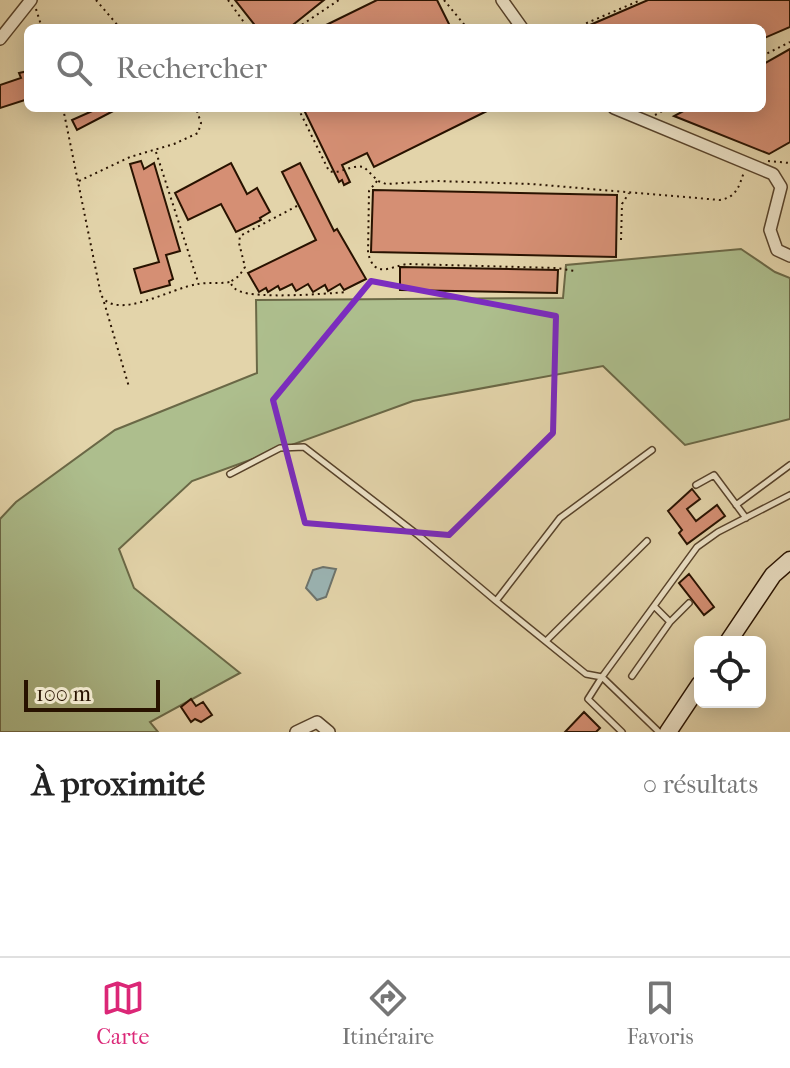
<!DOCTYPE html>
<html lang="fr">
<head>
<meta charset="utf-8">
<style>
  :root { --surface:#fff; --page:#f2f2f2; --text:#222; --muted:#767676; --line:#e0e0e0; --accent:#db2777 }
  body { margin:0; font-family:"IM FELL French Canon",serif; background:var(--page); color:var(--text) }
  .controls { position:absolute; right:24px; bottom:24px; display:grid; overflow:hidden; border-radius:12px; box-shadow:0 4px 20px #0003 }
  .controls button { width:72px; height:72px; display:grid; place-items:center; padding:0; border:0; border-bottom:2px solid var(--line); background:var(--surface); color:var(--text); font:40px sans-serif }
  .scale { position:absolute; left:24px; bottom:20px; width:136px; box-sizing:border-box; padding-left:8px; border:4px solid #281200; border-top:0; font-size:22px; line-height:28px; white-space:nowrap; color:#281200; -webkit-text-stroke:6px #ede3c8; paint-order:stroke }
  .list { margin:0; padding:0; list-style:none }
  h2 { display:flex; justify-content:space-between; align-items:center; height:104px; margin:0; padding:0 32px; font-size:34px }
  h2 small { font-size:26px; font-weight:400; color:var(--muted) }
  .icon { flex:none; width:44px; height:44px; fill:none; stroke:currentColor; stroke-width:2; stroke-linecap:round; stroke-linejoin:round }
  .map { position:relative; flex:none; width:790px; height:732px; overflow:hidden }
  .search { position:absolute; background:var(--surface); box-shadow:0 4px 20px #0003; left:24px; right:24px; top:24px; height:88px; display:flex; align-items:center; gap:20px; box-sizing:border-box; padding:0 28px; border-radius:12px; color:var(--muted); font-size:30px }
  .sheet { height:224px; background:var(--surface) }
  nav { display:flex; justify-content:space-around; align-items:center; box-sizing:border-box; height:112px; border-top:2px solid var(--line); background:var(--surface); font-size:22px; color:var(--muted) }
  nav a { display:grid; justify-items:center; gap:4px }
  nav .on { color:var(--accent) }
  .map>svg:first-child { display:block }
  .green { fill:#adbe8d; stroke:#6a6846; stroke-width:2 }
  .water { fill:#9bb5b5; stroke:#6d746d; stroke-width:2 }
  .building { fill:#d58f74; stroke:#281200; stroke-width:2 }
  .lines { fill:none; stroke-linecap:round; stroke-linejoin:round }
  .service-casing { stroke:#57422a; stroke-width:8 }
  .minor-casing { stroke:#57422a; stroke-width:14 }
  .secondary-casing { stroke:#281200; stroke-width:19 }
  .path { stroke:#281200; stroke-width:2; stroke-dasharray:2 4; stroke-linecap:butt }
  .service { stroke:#ede3c8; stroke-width:5 }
  .minor { stroke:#ede3c8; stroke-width:11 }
  .secondary { stroke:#ede3c8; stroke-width:16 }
  .marked { fill:none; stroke:#7b2cbf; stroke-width:6; stroke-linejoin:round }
</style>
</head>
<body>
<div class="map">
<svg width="790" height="732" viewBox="0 0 790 732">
  <rect width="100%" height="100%" fill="#e3d4aa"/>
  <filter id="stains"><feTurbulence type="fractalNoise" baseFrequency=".0025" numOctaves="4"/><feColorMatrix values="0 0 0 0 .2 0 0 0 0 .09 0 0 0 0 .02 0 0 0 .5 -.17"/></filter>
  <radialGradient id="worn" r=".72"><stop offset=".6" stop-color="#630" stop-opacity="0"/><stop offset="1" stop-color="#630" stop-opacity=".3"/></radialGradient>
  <path class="green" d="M741 249 775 272 790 278V419L685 445 603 366 413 401 192 481 119 549 134 588 240 673 150 722 158 732H0V519L16 502 115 430 257 373 256 300 563 298 566 265Z"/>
  <path class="water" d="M323 567 336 569 326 597 317 600 306 588 313 570Z"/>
  <path class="building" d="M235 0H324L289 28H257Z
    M377 0H437L451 28H320Z
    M648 0H790V27L762 39V28H583Z
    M790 49V142L769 154 674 116 689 108H762V65Z
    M28 71V99L0 108V85L21 78 19 73Z
    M99 108H119L77 130 72 120Z
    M303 108H493L374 167 367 153 342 165 350 182 344 185 342 180 339 182Z
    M141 161 144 169 154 163 180 251 166 255 173 279 169 281 170 285 141 293 134 269 159 262 130 164Z
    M231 163 247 194 257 188 270 212 260 218 261 220 236 232 221 204 188 220 175 193Z
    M300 163 334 231 337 229 366 279 344 290 340 284 328 291 325 285 313 292 308 284 296 291 292 284 280 290 278 286 268 292 266 288 259 292 248 273 316 240 282 172Z
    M373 190 617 195 616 257 371 252Z
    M400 267 558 270 557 293 400 290Z
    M692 489 700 499 687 509 696 521 717 505 725 516 687 544 679 533 682 530 668 511Z
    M689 574 714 607 704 615 679 583Z
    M191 699 196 706 203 702 212 715 201 722 195 719 191 722 181 707Z
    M584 712 600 728 596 732H565Z"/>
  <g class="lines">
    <g class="service-casing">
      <path id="service" d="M230 474 280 448 304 447 418 535 496 601
        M696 485 714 475 746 518
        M736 505 790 465
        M670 622 689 603
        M546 641 647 541
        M632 676 670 622 654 606
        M622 732 588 699 602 677 586 674 496 601 560 518 652 450
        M659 732 602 677 697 547 718 532 790 495"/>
    </g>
    <g class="minor-casing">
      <path id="minor" d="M502 0 522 28
        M0 39 31 0
        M614 108 773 174 781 187 770 230 777 250 790 256
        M296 732 317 722 329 732"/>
    </g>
    <g class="secondary-casing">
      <path id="secondary" d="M728 642 773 575 790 560
        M668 732 700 684"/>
    </g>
    <path class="path" d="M96 0 120 28
      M228 0 248 28
      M444 0 467 28
      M36 9 42 28
      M297 28 339 0
      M575 28 641 0
      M762 56 790 42
      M63 108 101 295C116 322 173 287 198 284 208 282 219 284 230 282
      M298 108 329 171C340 175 351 164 364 167L378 181 386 184 437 181 532 184 720 200C737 197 739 186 744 172
      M655 115 668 108
      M156 152 198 282
      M768 161 790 163
      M79 181 130 157 174 144 198 133 201 123 196 108
      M377 181 369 191 368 253C375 279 389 267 407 264L556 268 575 271
      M297 206 240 236 239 243 245 267 239 276 230 282C233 287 233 288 239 291 257 299 324 294 346 292
      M621 240 622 204 629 193
      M104 302 129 387"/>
    <use href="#service" class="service"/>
    <use href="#minor" class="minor"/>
    <use href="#secondary" class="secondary"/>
  </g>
  <path class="marked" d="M371 281 556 316 553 433 449 535 305 523 273 400Z"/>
  <rect width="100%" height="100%" filter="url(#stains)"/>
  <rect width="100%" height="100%" fill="url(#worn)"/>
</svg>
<div class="controls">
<button><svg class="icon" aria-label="locate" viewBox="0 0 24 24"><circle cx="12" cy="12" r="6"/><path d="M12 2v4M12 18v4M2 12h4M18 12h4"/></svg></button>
</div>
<div class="scale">100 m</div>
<div class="search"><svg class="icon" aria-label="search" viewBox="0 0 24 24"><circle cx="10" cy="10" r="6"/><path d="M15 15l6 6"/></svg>Rechercher</div>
</div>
<section class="sheet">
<h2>À proximité<small>0 résultats</small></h2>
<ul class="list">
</ul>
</section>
<nav>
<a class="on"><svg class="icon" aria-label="map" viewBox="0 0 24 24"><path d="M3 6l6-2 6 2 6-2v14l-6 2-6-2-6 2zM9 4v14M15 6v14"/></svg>Carte</a>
<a><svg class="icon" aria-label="directions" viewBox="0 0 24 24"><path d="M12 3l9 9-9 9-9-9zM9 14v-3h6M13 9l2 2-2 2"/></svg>Itinéraire</a>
<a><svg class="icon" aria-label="saved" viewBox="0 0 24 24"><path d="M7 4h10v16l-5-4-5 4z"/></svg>Favoris</a>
</nav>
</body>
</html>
